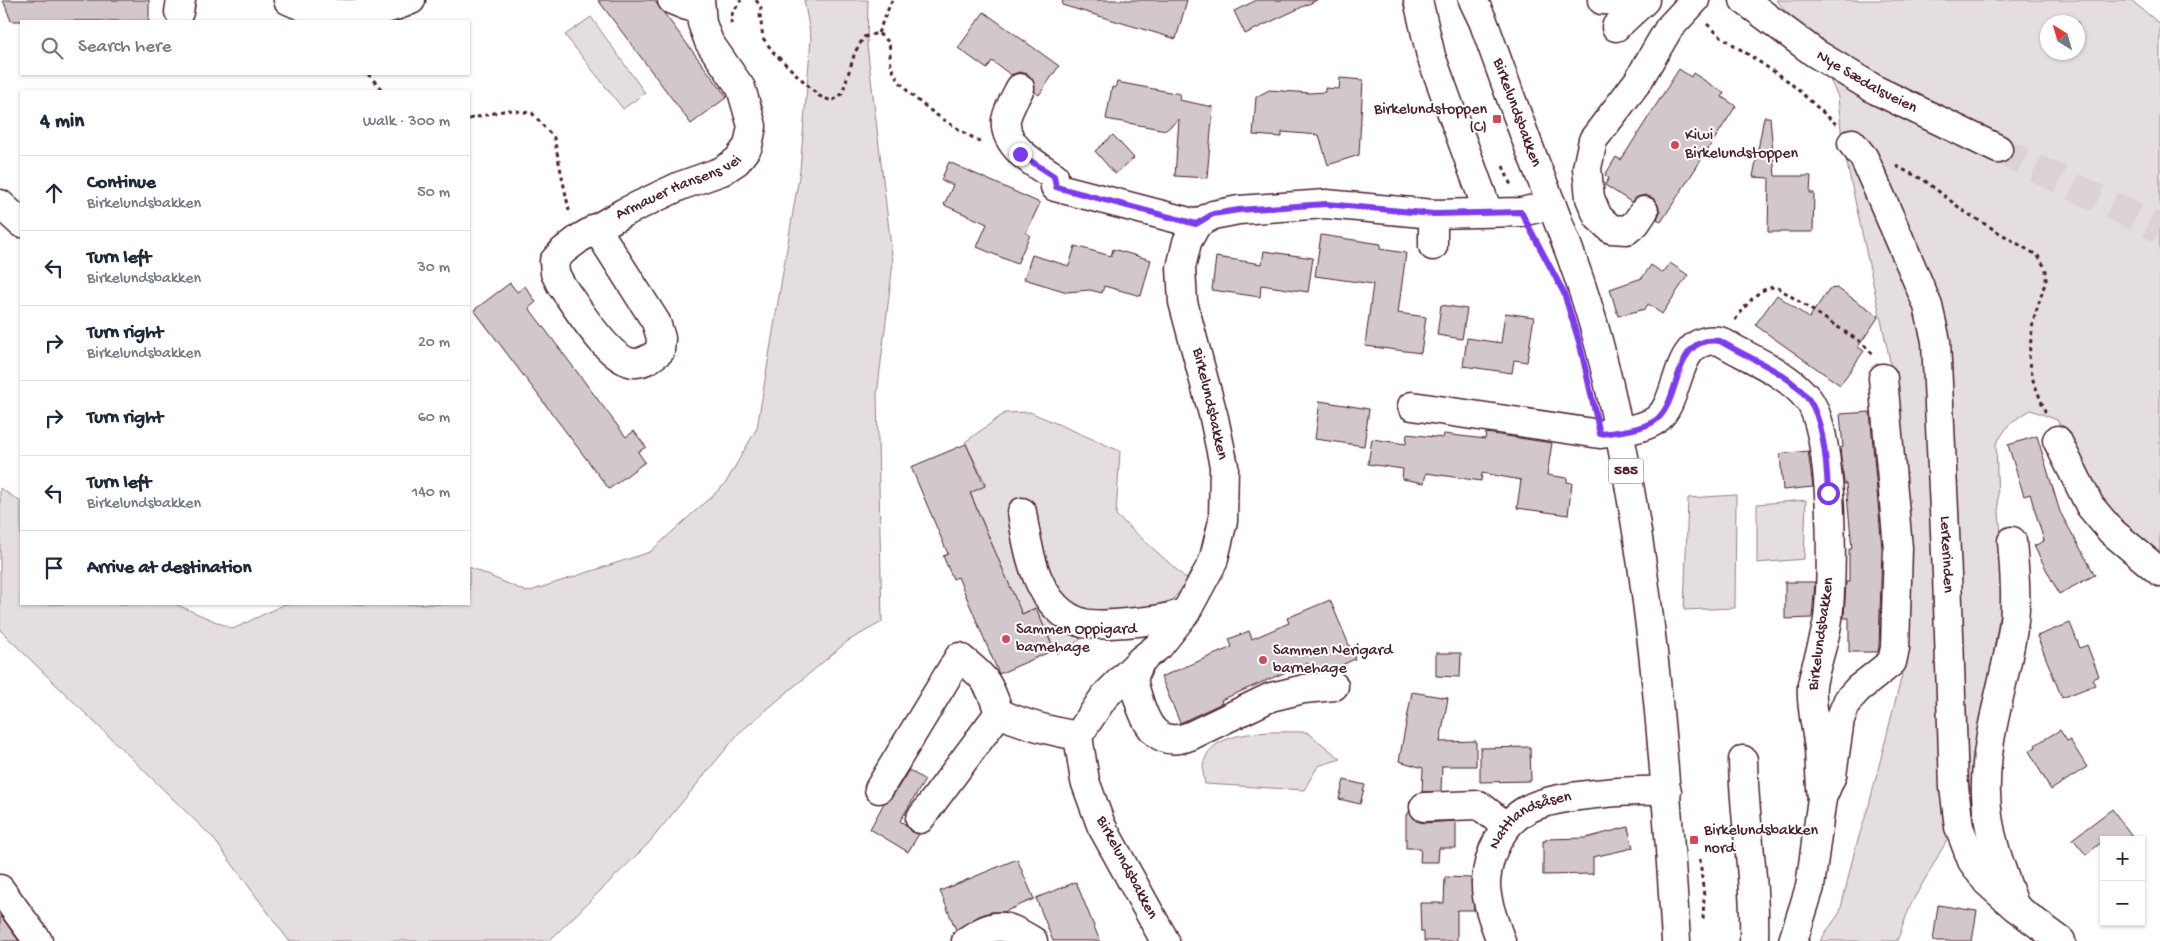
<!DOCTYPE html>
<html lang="en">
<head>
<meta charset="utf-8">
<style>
  :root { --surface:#fff; --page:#f2f2f3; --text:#1f2937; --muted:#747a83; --line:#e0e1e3 }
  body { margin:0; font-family:"Gochi Hand",sans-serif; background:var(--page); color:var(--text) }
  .controls { position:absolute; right:15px; bottom:15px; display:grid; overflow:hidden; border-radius:0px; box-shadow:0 1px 4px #0004 }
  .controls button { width:45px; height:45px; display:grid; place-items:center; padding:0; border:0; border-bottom:1px solid var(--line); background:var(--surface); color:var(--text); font:25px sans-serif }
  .compass { position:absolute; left:2040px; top:15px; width:45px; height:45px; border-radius:50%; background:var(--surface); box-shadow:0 1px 4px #0004; rotate:323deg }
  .stop { position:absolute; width:15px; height:15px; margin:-11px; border:4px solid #7c3aed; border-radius:50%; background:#fff }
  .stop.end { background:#7c3aed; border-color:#fff; box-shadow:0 1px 5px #0008 }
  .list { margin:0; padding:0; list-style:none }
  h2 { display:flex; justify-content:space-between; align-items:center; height:65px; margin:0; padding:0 20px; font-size:21px }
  h2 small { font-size:16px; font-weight:400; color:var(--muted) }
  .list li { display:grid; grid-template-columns:32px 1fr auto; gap:15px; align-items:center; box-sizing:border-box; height:75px; padding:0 20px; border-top:1px solid var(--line) }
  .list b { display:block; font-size:19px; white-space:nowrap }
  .list p { margin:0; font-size:16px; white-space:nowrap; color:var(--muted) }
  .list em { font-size:16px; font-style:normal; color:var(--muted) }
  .icon { flex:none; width:28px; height:28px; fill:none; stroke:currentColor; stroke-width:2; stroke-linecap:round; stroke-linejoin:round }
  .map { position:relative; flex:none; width:2160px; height:941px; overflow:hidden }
  .search { position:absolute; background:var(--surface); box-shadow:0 1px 4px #0004; left:20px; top:20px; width:450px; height:55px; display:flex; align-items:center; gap:12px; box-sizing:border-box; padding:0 18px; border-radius:0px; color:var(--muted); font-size:19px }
  .panel { position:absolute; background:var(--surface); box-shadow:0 1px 4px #0004; left:20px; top:90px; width:450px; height:515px; border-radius:0px }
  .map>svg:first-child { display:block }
  .green { fill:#e5dee0; stroke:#987e86; fill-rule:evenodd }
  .building { fill:#d2c7cb; stroke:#4a1f2b }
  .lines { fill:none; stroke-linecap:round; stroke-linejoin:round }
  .major-tunnel { stroke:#dbd2d5; stroke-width:28; stroke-dasharray:28 14; stroke-linecap:butt }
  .minor-casing { stroke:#4a1f2b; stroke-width:31 }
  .major-casing { stroke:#4a1f2b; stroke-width:31 }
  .path { stroke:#4a1f2b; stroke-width:3; stroke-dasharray:4 4; stroke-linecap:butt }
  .minor { stroke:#fff; stroke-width:28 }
  .major { stroke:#fff; stroke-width:28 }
  .route { stroke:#7c3aed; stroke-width:6 }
  .poi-dot { fill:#d1495b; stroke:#fff; stroke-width:2 }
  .labels { text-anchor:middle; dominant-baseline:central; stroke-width:4; stroke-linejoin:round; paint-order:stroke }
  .shield { fill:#fff; stroke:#80626b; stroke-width:1 }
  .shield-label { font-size:15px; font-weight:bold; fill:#4a1f2b }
  .street-label { font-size:16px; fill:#4a1f2b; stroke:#fff }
  .poi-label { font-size:16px; fill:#4a1f2b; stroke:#fff; text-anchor:start }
</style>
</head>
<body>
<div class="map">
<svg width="2160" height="941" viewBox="0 0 2160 941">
  <rect width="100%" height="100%" fill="#fff"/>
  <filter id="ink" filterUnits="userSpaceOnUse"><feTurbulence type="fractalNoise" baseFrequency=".02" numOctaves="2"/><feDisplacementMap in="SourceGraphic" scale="10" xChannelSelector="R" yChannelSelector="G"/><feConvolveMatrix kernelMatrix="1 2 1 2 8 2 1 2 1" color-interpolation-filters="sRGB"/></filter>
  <g filter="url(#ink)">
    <path class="green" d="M804 0H868L867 45 893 263 877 395 882 622 848 641 739 733 647 845 549 941H289L213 838 0 630V488L21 502V604H175L233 629 285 604H469V567L527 592 650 552 725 484 757 428 800 170 811 38Z
      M1776 0H2131L2160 24V563L2126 537 2094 490 2057 420 2031 410 2010 423 1996 444 1998 500 2005 580 1975 773 1964 810 1911 904 1897 941H1820L1840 912 1855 849 1869 805 1905 663 1897 448 1890 361 1842 141 1838 97 1812 41ZM2048 22H2078V52H2048Z
      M591 17 645 93 623 109 565 35Z
      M1030 412 1120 451 1116 515 1189 581 1166 607 1091 633 1057 654 1035 608 1021 614 970 492 986 484 965 442 1005 413Z
      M1736 495 1735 608 1684 610 1688 498Z
      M1806 500 1804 559 1757 563V504Z
      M1307 732 1341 759 1318 766 1304 790 1205 784C1189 726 1271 732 1307 732Z"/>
    <path class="building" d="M3 0H149V21H11Z
      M598 0H654L727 97 691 124Z
      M1063 0H1187L1176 39 1062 5Z
      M1257 0H1317L1245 34 1234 11Z
      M984 12 1059 66 1039 95 1035 92 1033 80 1028 74 1019 72 1011 75 992 61 987 69 958 48Z
      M1679 69 1691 77 1693 73 1724 93 1722 97 1736 106 1661 222 1657 219 1660 212 1658 205 1653 198 1645 195 1637 197 1631 202 1605 185 1609 178 1605 175 1616 157 1621 160Z
      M1340 78 1363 80 1359 155 1328 165 1319 135 1282 132V137L1253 135 1256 97 1269 90 1310 93 1325 92V88L1339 89Z
      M1117 82 1180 94 1179 100 1213 107 1207 178 1175 176 1179 119 1166 130 1106 119 1112 87 1115 88Z
      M1764 117H1770L1775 176H1811L1810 193H1814L1813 232H1768L1769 178 1753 177Z
      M1113 135 1134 158 1115 174 1095 151Z
      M949 162 1040 203 1026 233 1030 235 1017 264 977 247 987 224 944 205 953 185 941 180Z
      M1321 235 1381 244 1380 249 1406 253 1398 313 1426 317 1421 353 1365 346 1373 284 1315 276Z
      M1075 246 1111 256 1113 249 1151 260 1141 296 1104 286 1102 293 1090 290 1067 292 1024 279 1032 255 1069 266Z
      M1264 251 1313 258 1308 292 1261 285 1260 297 1212 290 1216 257 1262 264Z
      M1670 263 1688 275 1662 314 1648 304 1645 309 1618 316 1610 289 1642 278 1651 265 1663 273Z
      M510 283 517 292 525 286 536 302 529 308 626 437 634 431 646 447 638 452 645 462 609 489 474 310Z
      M1837 288 1879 316 1858 347 1864 351 1840 385 1755 325 1777 295 1809 318 1829 289Z
      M1441 305 1467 309 1462 339 1437 335Z
      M1505 313 1534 317 1527 362 1514 360 1512 373 1463 366 1467 338 1501 343Z
      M1320 401 1369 409 1364 446 1315 439Z
      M1870 412 1882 548 1879 646 1878 652H1849V618H1844L1846 582H1849V549H1852L1846 484H1844L1840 448 1843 447 1840 414Z
      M1486 433 1552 443 1547 475 1567 478V482L1572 483 1568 515 1517 508 1521 480 1482 473 1481 481 1426 473 1424 483 1402 479 1403 469 1368 464 1372 439 1406 444 1407 434 1443 438 1444 434 1485 439Z
      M2037 436 2060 512 2095 575 2059 594 2034 546 2044 541 2030 494 2024 496 2008 445Z
      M966 444 985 486 970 493 1022 614 1036 608 1054 650 999 674 958 577 953 579 943 556 948 554 911 467Z
      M1808 451 1813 487 1783 490 1780 454Z
      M1785 582H1815L1812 618 1785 619Z
      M1330 600 1355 659 1329 671 1311 673 1307 663 1221 700 1222 703 1180 723 1161 677 1232 647 1229 639 1249 631 1252 639 1289 623 1287 618Z
      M2070 623 2080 648 2087 645 2099 676 2092 679 2095 685 2062 698 2037 636Z
      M1436 653H1461L1460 677 1436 676Z
      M1412 692 1448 698 1440 742 1476 741V766H1442L1441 791 1422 792 1423 768 1399 761Z
      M2060 730 2067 741 2070 740 2087 767 2051 790 2029 751 2036 747 2035 745Z
      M1530 747 1531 781 1480 782V748Z
      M909 770 925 780 900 821 905 824 911 832 919 834 908 852 870 829 884 803 892 797Z
      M1344 780 1365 785 1360 804 1339 799Z
      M2112 809 2135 840H2104L2086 855 2074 840H2071Z
      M1409 811 1416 821 1424 823 1456 821V848H1439L1438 862H1420L1421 848H1406V814H1409Z
      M1628 827 1633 848 1593 857V874L1543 875V841H1546V839L1586 838Z
      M1017 859 1034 899 1004 912H990L979 916 956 930 940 891Z
      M1445 877 1471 878 1474 910H1457V941H1424V932H1421L1420 903H1444Z
      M1076 882 1100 941H1053L1036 898Z
      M1938 905 1977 911 1972 941H1933Z
      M0 915 19 941H0Z"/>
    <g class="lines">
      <path class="major-tunnel" d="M1998 149 2160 229"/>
      <g class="minor-casing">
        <g id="minor">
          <path d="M288 0C328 19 370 18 411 0"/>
          <path d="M672 0 687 6H700"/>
          <path d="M1418 0 1431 56 1488 212"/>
          <path d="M1602 0 1643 2 1645 0"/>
          <path d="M179 12 181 0"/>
          <path d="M1616 27 1643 2"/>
          <path d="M1020 88C1015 98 1008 109 1006 120 1003 146 1036 165 1054 176L1055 187 1197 224 1213 215 1239 210 1326 204 1433 214 1521 212 1552 205"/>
          <path id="s1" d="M1852 143 1864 158 1906 254 1928 306 1936 341 1947 574 1954 787 1959 827 1972 861 1987 882 2015 907 2061 941"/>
          <path d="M0 204 21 223"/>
          <path d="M1644 211 1636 223 1627 230 1611 229 1598 217 1590 198 1587 168 1593 140 1638 81 1669 28 1695 0"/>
          <path id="s2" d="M596 228 656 322 661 338 660 351C652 357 646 362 636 363 610 364 575 304 561 285L555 273 554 261 563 251 580 238 623 213 680 186 722 171 737 161 748 146 752 126 741 88 709 42 702 23 700 0"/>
          <path d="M1433 246V214"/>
          <path d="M1412 406 1600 434C1616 432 1644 429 1656 420 1683 400 1672 334 1720 341 1750 359 1785 371 1808 399 1834 432 1833 575 1828 619 1825 641 1816 663 1812 685 1810 704 1817 730 1819 749 1820 766 1820 782 1822 798"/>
          <path d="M2057 440 2090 506 2111 531 2160 572"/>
          <path d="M1022 512C1028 552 1037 610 1083 623 1096 626 1113 624 1126 623 1148 621 1165 620 1186 612"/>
          <path d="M2012 541C2014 567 2017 595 2014 621 2007 679 1984 735 1986 794 1987 832 2000 866 2013 901"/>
          <path d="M1141 660C1139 665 1135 672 1134 678 1133 686 1137 693 1139 701 1147 727 1159 748 1190 736L1271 697 1304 689 1334 686"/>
          <path d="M1743 760C1744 821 1756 880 1754 941"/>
          <path d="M879 789 959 657C985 677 989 682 999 713"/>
          <path d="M1424 807 1479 805 1506 826"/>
          <path d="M920 819 999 713C1025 725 1050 731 1078 736"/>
          <path d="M0 889 38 941"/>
          <path d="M966 941C996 922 1002 922 1033 941"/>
          <path d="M1165 941 1101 825 1085 781 1078 736 1104 697 1141 660 1160 645 1186 612 1213 562 1223 521 1224 466 1214 418 1183 302 1181 268 1187 242 1197 224"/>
          <path id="s3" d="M1501 941C1495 925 1485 900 1486 882 1488 853 1502 823 1528 809 1556 794 1634 790 1667 791"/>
          <path d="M1793 941 1810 887 1822 798 1832 775 1840 719 1848 700 1858 689 1892 662 1895 648 1898 548 1883 378"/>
        </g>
      </g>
      <g class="major-casing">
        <g id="major">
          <path id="s4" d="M1473 0 1483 21C1499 65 1515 110 1532 155 1557 218 1583 282 1600 348 1649 540 1664 743 1676 941"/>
          <path id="s5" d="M1744 0 1815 53 1876 90 1998 149"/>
        </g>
      </g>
      <path class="path" d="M756 0 761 7 760 15 763 38 774 53 819 96 832 101 842 94 855 52 864 37 878 33 889 42C890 49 890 58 891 65 900 97 955 127 982 143
        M731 24 732 14 741 0
        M1707 24 1719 35 1788 81 1836 124
        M878 33 892 0
        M368 74 383 91
        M469 119 507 110 532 113 554 138 570 215
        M1503 166 1512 188
        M1896 166 1924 180 1965 212 2038 256 2046 269V280L2033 322 2029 356 2033 380 2047 416
        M1735 320C1747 305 1757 287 1777 287L1862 343 1873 354
        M1700 859 1704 897 1703 920"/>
      <use href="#minor" class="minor"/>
      <use href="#major" class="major"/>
    </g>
  </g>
  <g class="lines" filter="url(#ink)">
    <path class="route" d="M1020 154 1054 176 1056 187 1196 224 1213 214 1239 210 1326 204 1434 214 1521 212 1564 293 1580 345 1600 434C1617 432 1642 430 1656 420 1683 399 1671 334 1720 341 1749 359 1788 371 1809 400 1824 421 1827 467 1828 493"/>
  </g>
  <g class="poi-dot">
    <rect x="1492" y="114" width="10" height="10" rx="2.5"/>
    <circle cx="1675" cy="145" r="5"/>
    <circle cx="1006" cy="639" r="5"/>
    <circle cx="1263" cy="660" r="5"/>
    <rect x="1689" y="835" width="10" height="10" rx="2.5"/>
  </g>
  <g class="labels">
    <rect class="shield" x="1608.5" y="458.5" width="35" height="25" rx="4"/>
    <g class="shield-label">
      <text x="1626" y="471">585</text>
    </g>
    <g class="street-label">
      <text stroke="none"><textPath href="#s5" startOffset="148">Nye Sædalsveien</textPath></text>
      <text stroke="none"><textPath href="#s4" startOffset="121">Birkelundsbakken</textPath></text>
      <text stroke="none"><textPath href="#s2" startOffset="451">Armauer Hansens vei</textPath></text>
      <text transform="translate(1209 404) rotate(77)">Birkelundsbakken</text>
      <text stroke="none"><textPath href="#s1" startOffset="430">Lerkerinden</textPath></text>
      <text transform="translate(1822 634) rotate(-82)">Birkelundsbakken</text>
      <text stroke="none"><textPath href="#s3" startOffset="145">Nattlandsåsen</textPath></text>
      <text transform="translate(1126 868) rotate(62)">Birkelundsbakken</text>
    </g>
    <g class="poi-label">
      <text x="1487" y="110" text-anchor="end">Birkelundstoppen<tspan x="1487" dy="18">(C)</tspan></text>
      <text x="1685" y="136">Kiwi<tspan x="1685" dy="18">Birkelundstoppen</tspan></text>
      <text x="1016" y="630">Sammen Oppigard<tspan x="1016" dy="18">barnehage</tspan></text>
      <text x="1273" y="651">Sammen Nerigard<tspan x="1273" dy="18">barnehage</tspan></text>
      <text x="1704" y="831">Birkelundsbakken<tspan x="1704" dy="18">nord</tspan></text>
    </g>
  </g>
</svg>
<div class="controls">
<button>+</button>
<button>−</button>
</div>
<svg class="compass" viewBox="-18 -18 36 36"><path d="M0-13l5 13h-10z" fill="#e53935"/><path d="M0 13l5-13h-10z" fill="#747a83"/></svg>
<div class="stop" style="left:1828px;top:493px"></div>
<div class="stop end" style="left:1020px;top:154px"></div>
<div class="search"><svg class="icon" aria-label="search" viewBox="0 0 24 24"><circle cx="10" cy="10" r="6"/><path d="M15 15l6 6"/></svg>Search here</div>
<section class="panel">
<h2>4 min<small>Walk · 300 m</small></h2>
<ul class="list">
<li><svg class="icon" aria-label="ahead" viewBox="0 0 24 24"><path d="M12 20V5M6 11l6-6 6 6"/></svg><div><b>Continue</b><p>Birkelundsbakken</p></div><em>50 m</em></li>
<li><svg class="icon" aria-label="left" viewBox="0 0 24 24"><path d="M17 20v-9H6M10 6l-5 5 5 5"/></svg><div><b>Turn left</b><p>Birkelundsbakken</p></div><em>30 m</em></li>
<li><svg class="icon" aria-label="right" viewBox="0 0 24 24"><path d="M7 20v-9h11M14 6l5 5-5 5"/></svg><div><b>Turn right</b><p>Birkelundsbakken</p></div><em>20 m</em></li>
<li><svg class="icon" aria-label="right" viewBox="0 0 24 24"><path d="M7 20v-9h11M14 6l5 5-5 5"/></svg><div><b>Turn right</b></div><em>60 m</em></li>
<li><svg class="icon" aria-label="left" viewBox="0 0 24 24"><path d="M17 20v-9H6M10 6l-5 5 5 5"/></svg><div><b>Turn left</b><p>Birkelundsbakken</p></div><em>140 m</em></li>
<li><svg class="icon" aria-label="arrive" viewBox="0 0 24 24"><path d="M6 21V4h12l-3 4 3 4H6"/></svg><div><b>Arrive at destination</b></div></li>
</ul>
</section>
</div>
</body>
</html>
